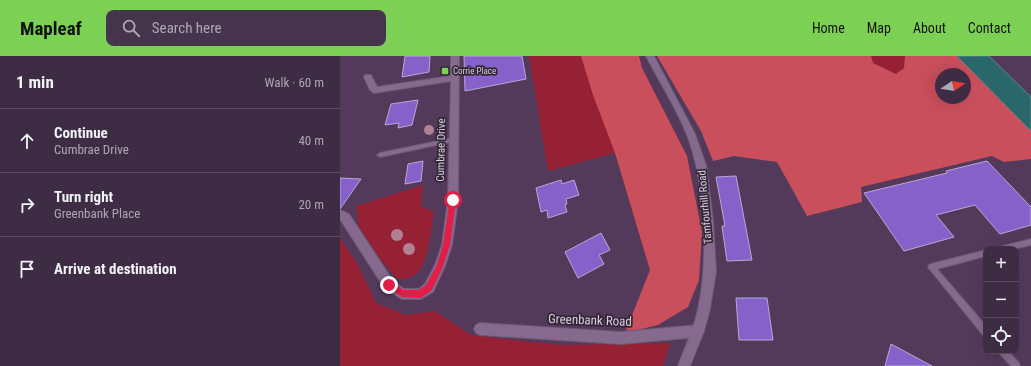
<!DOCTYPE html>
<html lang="en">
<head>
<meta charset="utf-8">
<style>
  :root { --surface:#3e2c44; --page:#45344b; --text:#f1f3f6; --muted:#ada7b2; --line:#57485d; --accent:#7cd155 }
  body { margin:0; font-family:"Roboto Condensed",sans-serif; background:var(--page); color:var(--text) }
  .controls { position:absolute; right:12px; bottom:12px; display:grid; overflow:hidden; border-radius:8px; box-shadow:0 4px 16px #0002 }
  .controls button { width:36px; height:36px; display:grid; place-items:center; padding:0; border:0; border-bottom:1px solid var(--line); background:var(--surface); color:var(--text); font:20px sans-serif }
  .compass { position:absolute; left:595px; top:12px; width:36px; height:36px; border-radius:50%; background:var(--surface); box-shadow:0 4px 16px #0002; rotate:78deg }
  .stop { position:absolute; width:12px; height:12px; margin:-9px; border:3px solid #e11d48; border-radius:50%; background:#fff }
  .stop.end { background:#e11d48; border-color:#fff; box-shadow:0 1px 4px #0008 }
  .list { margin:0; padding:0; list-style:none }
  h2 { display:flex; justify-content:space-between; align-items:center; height:52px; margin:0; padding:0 16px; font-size:17px }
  h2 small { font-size:13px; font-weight:400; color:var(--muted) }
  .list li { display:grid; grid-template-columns:26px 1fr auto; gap:12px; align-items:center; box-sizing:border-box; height:64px; padding:0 16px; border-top:1px solid var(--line) }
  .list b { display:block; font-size:15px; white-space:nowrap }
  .list p { margin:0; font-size:13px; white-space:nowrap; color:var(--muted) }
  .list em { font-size:13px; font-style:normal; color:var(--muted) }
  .icon { flex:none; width:22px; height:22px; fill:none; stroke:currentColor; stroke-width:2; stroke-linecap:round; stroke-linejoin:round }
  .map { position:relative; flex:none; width:691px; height:310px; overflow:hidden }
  header { display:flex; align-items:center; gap:24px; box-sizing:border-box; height:56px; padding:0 20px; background:var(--accent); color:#111 }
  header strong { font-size:19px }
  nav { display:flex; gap:22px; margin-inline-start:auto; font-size:14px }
  .search { width:280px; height:36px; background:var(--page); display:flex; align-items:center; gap:10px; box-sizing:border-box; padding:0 14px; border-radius:8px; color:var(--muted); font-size:15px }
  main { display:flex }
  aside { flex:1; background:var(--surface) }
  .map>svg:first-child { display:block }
  .green { fill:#962135 }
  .forest { fill:#ca4f5c; fill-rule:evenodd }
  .water { fill:#2a6769; stroke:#5f868d }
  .building { fill:#8561c9; stroke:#b5aad5 }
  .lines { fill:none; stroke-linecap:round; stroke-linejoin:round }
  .service-casing { stroke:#6c5874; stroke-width:2 }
  .minor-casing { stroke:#6c5874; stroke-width:2 }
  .secondary-casing { stroke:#6c5874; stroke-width:2 }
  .service { fill:#856a8e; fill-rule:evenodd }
  .minor { fill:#856a8e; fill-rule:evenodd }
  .secondary { fill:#856a8e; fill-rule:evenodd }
  .tree { fill:#b08291 }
  .route { fill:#e11d48 }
  .poi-dot { fill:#7cd155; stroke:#322736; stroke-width:1.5 }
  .labels { text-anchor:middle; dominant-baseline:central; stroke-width:3.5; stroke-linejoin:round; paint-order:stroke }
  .far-poi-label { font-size:9px; fill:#dbcde1; stroke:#322736; text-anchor:start }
  .street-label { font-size:11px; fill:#dbcde1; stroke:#322736 }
  .near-street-label { font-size:13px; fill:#dbcde1; stroke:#322736 }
</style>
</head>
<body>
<header>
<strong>Mapleaf</strong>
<div class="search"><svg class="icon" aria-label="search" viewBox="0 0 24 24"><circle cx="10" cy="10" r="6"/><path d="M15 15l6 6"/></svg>Search here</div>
<nav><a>Home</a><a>Map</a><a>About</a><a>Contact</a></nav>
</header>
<main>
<aside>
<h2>1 min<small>Walk · 60 m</small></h2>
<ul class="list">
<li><svg class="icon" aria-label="ahead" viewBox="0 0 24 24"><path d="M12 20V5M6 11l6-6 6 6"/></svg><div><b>Continue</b><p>Cumbrae Drive</p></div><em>40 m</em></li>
<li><svg class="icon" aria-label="right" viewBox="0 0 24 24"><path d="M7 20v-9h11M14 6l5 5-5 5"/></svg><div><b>Turn right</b><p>Greenbank Place</p></div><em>20 m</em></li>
<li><svg class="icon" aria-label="arrive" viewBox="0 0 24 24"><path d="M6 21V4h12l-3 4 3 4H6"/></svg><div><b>Arrive at destination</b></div></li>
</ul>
</aside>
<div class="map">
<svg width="691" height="310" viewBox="0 0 691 310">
  <rect width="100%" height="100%" fill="#533a5b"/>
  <path class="green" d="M189 0H299L302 12 347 100 362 176 338 235 310 214 275 97 208 115Z
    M531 0H565L564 12 556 18 533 7Z
    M83 129 81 151 94 155C91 171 89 204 78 216 73 222 64 223 57 223L39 202 19 171 16 150Z
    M0 182 18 209 36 247 66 259 95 255 131 279 219 289 330 287 323 310H0Z"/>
  <path class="forest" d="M241 0H299L302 12 347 100 362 176 359 224 348 251 318 269 285 277 310 214 275 97 253 39Z
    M317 0H531L533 7 556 18 564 12 565 0H617L691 75V103L664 106 652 100 521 131 522 146 467 160 437 106 394 100 373 105 361 75ZM601 18H625V42H601Z"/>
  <path class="water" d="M617 0H649L691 41V75Z"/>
  <path class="building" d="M65 0H90L89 16 62 21Z
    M124 0H182L186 23 125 35Z
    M78 44 72 69 58 72 59 67 45 69 51 48Z
    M83 105 81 125 65 128 68 108Z
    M647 105 691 151V169L660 178 635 149 596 159 614 181 564 195 524 137 607 117 606 115Z
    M396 120 412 204 387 205 382 170H385L376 121Z
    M0 122 21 123 0 153Z
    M221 124 222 128 234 124 239 139 226 143 227 148 225 149 227 156 208 162 207 154 201 156 196 132Z
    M261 177 270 194 259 199 264 208 238 222 225 196Z
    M396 242H427L433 284H399Z
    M551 288 592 310H545Z"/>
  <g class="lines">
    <g class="service-casing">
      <path id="service" d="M113 82 116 84 115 85 40 101 37 99 40 97Z
        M691 183V189L674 193H660L661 191 663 190Z
        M646 194V200L597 213 646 270V280L643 279 588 211 589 209 591 208Z
        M659 295H668L679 307 680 310H671L660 298Z"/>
    </g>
    <g class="minor-casing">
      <path id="minor" d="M111 0H119L118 144 112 189 105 210 93 236 81 243H62L45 233 0 163V154L9 158 53 225 64 233H79L85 228 95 209 102 189 108 144 111 25 34 37 30 34 24 21 25 19H31L37 31 111 20Z
        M140 267 281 276 358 269 362 271 364 275 362 279 358 281 281 288 140 279 136 277 134 273 136 269Z"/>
    </g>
    <g class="secondary-casing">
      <path id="secondary" d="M306 0H314L355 78 366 109 373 165 376 215 370 253 364 275 350 310H338C345 291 354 273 358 253 369 204 365 125 347 79 337 53 319 25 306 0Z"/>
    </g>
    <use href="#service" class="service"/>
    <use href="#minor" class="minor"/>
    <use href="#secondary" class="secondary"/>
  </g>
  <g class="tree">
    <circle cx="89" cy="74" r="5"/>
    <circle cx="57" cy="179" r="6"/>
    <circle cx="69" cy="193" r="6"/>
  </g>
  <path class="route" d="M110 142H115L116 144 110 189 103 210 92 234 81 242 62 241 47 231V226H52L63 234H79L86 229 97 209 103 189Z"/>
  <rect class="poi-dot" x="101" y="11" width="8" height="8" rx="2"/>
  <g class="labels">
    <g class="far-poi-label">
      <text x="113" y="15">Corrie Place</text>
    </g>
    <g class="street-label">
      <text transform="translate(101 94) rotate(-89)">Cumbrae Drive</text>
      <text transform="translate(365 151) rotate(-95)">Tamfourhill Road</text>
    </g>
    <g class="near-street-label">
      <text transform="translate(250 264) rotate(2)">Greenbank Road</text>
    </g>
  </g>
</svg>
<div class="controls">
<button>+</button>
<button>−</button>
<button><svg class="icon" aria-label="locate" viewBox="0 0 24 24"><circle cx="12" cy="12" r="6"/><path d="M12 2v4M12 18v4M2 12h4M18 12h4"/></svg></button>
</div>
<svg class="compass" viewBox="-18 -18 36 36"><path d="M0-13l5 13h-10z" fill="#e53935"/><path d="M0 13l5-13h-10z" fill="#ada7b2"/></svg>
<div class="stop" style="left:113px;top:144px"></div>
<div class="stop end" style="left:49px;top:229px"></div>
</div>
</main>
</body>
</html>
